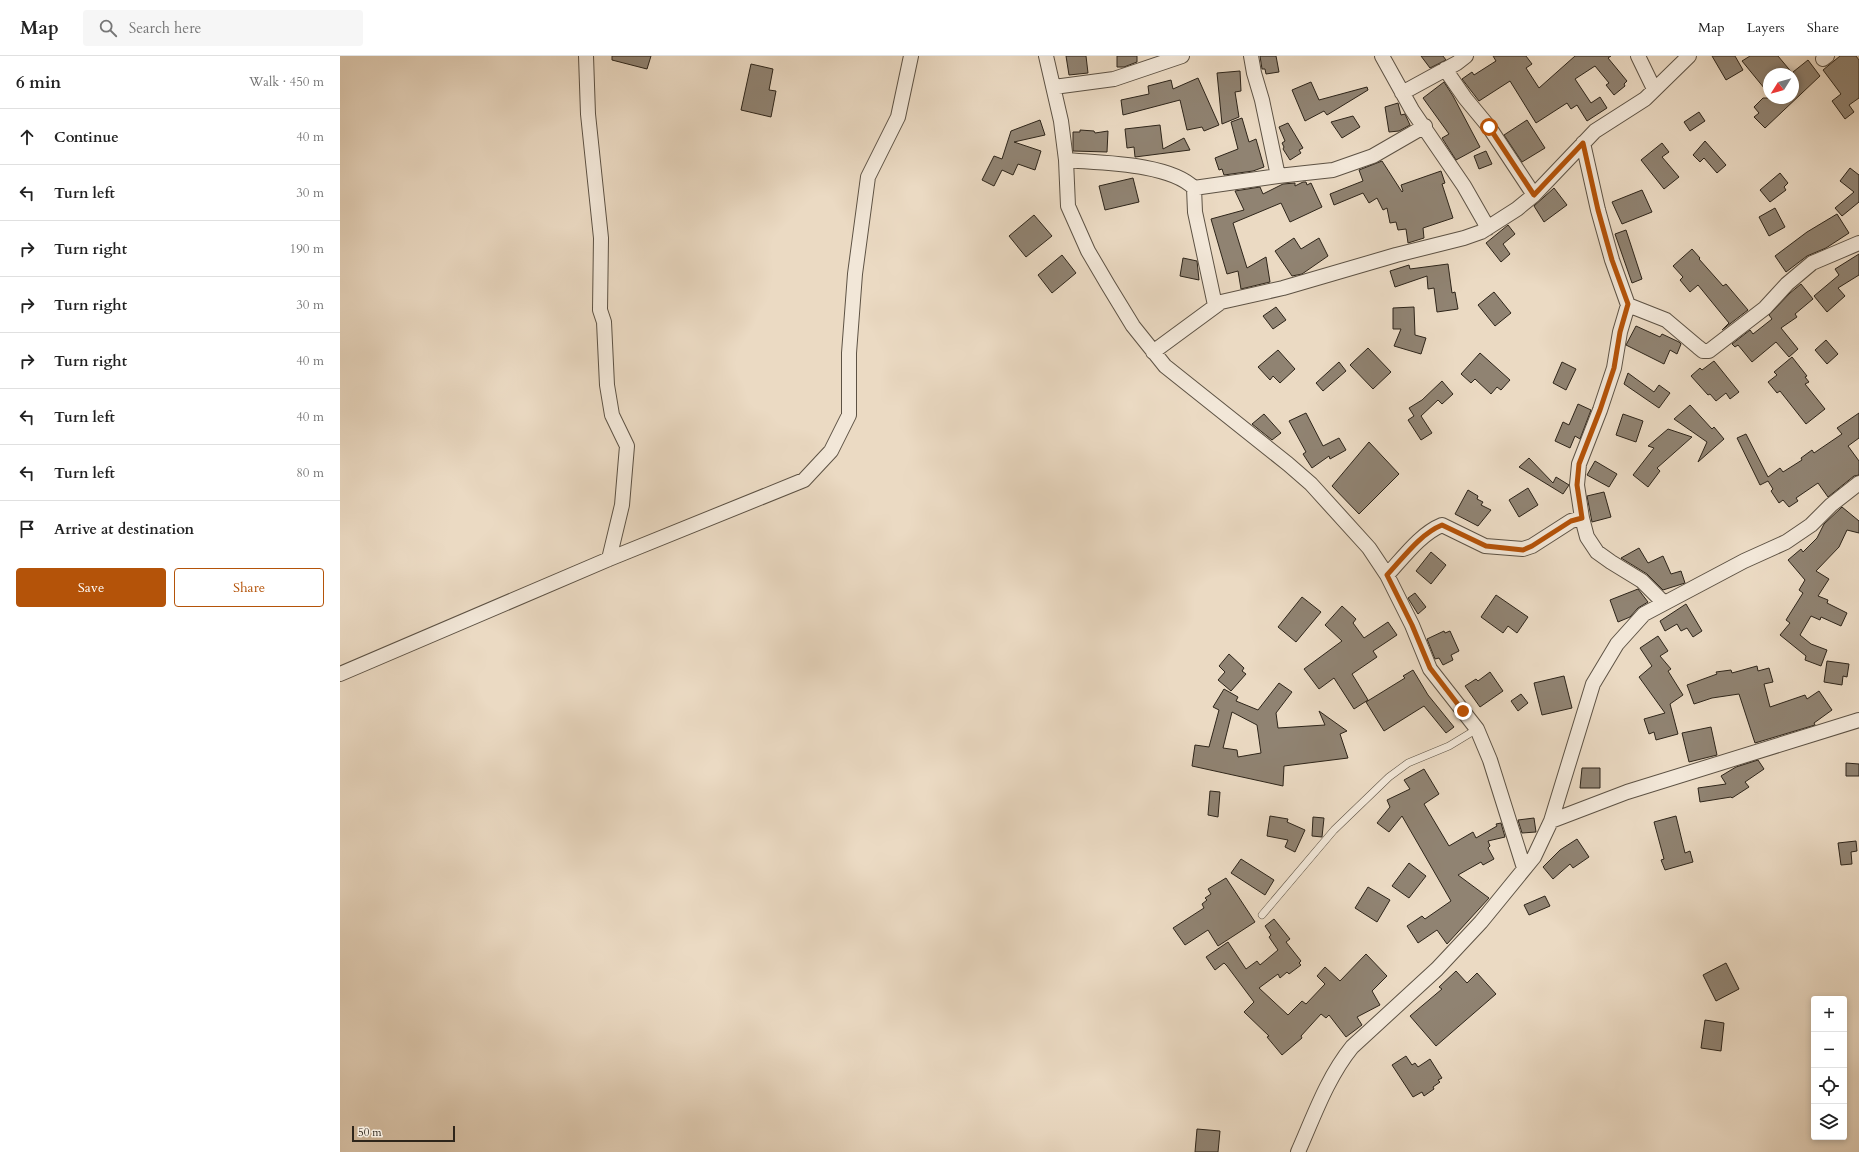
<!DOCTYPE html>
<html lang="en">
<head>
<meta charset="utf-8">
<style>
  :root { --surface:#fff; --page:#f6f6f6; --text:#222; --muted:#767676; --line:#e0e0e0; --accent:#b45309 }
  body { margin:0; font-family:Cardo,serif; background:var(--page); color:var(--text) }
  .controls { position:absolute; right:12px; bottom:12px; display:grid; overflow:hidden; border-radius:4px; box-shadow:0 2px 6px #0003 }
  .controls button { width:36px; height:36px; display:grid; place-items:center; padding:0; border:0; border-bottom:1px solid var(--line); background:var(--surface); color:var(--text); font:20px sans-serif }
  .compass { position:absolute; left:1423px; top:12px; width:36px; height:36px; border-radius:50%; background:var(--surface); box-shadow:0 2px 6px #0003; rotate:233deg }
  .scale { position:absolute; left:12px; bottom:10px; width:103px; box-sizing:border-box; padding-left:4px; border:2px solid #2e251a; border-top:0; font-size:11px; line-height:14px; white-space:nowrap; color:#2e251a; -webkit-text-stroke:3px #f2e7d8; paint-order:stroke }
  .stop { position:absolute; width:12px; height:12px; margin:-9px; border:3px solid #b45309; border-radius:50%; background:#fff }
  .stop.end { background:#b45309; border-color:#fff; box-shadow:0 1px 4px #0008 }
  .list { margin:0; padding:0; list-style:none }
  h2 { display:flex; justify-content:space-between; align-items:center; height:52px; margin:0; padding:0 16px; font-size:17px }
  h2 small { font-size:13px; font-weight:400; color:var(--muted) }
  .list li { display:grid; grid-template-columns:26px 1fr auto; gap:12px; align-items:center; box-sizing:border-box; height:56px; padding:0 16px; border-top:1px solid var(--line) }
  .list b { display:block; font-size:15px; white-space:nowrap }
  .list em { font-size:13px; font-style:normal; color:var(--muted) }
  .actions { display:flex; gap:8px; padding:12px 16px }
  .actions a { flex:1; padding:9px 0; border:1px solid var(--accent); border-radius:4px; text-align:center; font-size:14px; color:var(--accent) }
  .actions .main { background:var(--accent); color:#fff }
  .icon { flex:none; width:22px; height:22px; fill:none; stroke:currentColor; stroke-width:2; stroke-linecap:round; stroke-linejoin:round }
  .map { position:relative; flex:none; width:1519px; height:1096px; overflow:hidden }
  header { display:flex; align-items:center; gap:24px; box-sizing:border-box; height:56px; padding:0 20px; background:var(--surface); border-bottom:1px solid var(--line) }
  header strong { font-size:19px }
  nav { display:flex; gap:22px; margin-inline-start:auto; font-size:14px }
  .search { width:280px; height:36px; background:var(--page); display:flex; align-items:center; gap:10px; box-sizing:border-box; padding:0 14px; border-radius:4px; color:var(--muted); font-size:15px }
  main { display:flex }
  aside { flex:1; background:var(--surface) }
  .map>svg:first-child { display:block }
  .building { fill:#908372; stroke:#2e251a; fill-rule:evenodd }
  .lines { fill:none; stroke-linecap:round; stroke-linejoin:round }
  .service-casing { stroke:#5d5244; stroke-width:8 }
  .minor-casing { stroke:#5d5244; stroke-width:16 }
  .service { stroke:#f2e7d8; stroke-width:7 }
  .minor { stroke:#f2e7d8; stroke-width:14 }
  .route { stroke:#b45309; stroke-width:5 }
</style>
</head>
<body>
<header>
<strong>Map</strong>
<div class="search"><svg class="icon" aria-label="search" viewBox="0 0 24 24"><circle cx="10" cy="10" r="6"/><path d="M15 15l6 6"/></svg>Search here</div>
<nav><a>Map</a><a>Layers</a><a>Share</a></nav>
</header>
<main>
<aside>
<h2>6 min<small>Walk · 450 m</small></h2>
<ul class="list">
<li><svg class="icon" aria-label="ahead" viewBox="0 0 24 24"><path d="M12 20V5M6 11l6-6 6 6"/></svg><div><b>Continue</b></div><em>40 m</em></li>
<li><svg class="icon" aria-label="left" viewBox="0 0 24 24"><path d="M17 20v-9H6M10 6l-5 5 5 5"/></svg><div><b>Turn left</b></div><em>30 m</em></li>
<li><svg class="icon" aria-label="right" viewBox="0 0 24 24"><path d="M7 20v-9h11M14 6l5 5-5 5"/></svg><div><b>Turn right</b></div><em>190 m</em></li>
<li><svg class="icon" aria-label="right" viewBox="0 0 24 24"><path d="M7 20v-9h11M14 6l5 5-5 5"/></svg><div><b>Turn right</b></div><em>30 m</em></li>
<li><svg class="icon" aria-label="right" viewBox="0 0 24 24"><path d="M7 20v-9h11M14 6l5 5-5 5"/></svg><div><b>Turn right</b></div><em>40 m</em></li>
<li><svg class="icon" aria-label="left" viewBox="0 0 24 24"><path d="M17 20v-9H6M10 6l-5 5 5 5"/></svg><div><b>Turn left</b></div><em>40 m</em></li>
<li><svg class="icon" aria-label="left" viewBox="0 0 24 24"><path d="M17 20v-9H6M10 6l-5 5 5 5"/></svg><div><b>Turn left</b></div><em>80 m</em></li>
<li><svg class="icon" aria-label="arrive" viewBox="0 0 24 24"><path d="M6 21V4h12l-3 4 3 4H6"/></svg><div><b>Arrive at destination</b></div></li>
</ul>
<div class="actions"><a class="main">Save</a><a>Share</a></div>
</aside>
<div class="map">
<svg width="1519" height="1096" viewBox="0 0 1519 1096">
  <rect width="100%" height="100%" fill="#ebdac3"/>
  <filter id="stains"><feTurbulence type="fractalNoise" baseFrequency=".005" numOctaves="4"/><feColorMatrix values="0 0 0 0 .2 0 0 0 0 .09 0 0 0 0 .02 0 0 0 .5 -.17"/></filter>
  <radialGradient id="worn" r=".72"><stop offset=".6" stop-color="#630" stop-opacity="0"/><stop offset="1" stop-color="#630" stop-opacity=".3"/></radialGradient>
  <path class="building" d="M272 0H311L307 13 272 4Z
    M726 0H746L748 17 729 19Z
    M777 0H797V6L784 11H777Z
    M920 0H936L939 16 926 18 925 13H922Z
    M1081 0H1103L1106 4 1090 12Z
    M1153 0H1186L1192 8 1186 12 1199 32 1235 0H1271L1268 2 1287 25 1284 28 1285 30 1274 39 1266 29 1269 27 1255 10 1235 23 1251 47 1260 41 1267 52 1247 65 1237 49 1231 53 1227 47 1196 67 1170 25 1139 45 1122 23 1132 16 1134 19 1156 5Z
    M1372 0H1395L1403 14 1386 24Z
    M1410 0H1438L1453 18H1429V38L1402 5Z
    M1500 0H1516L1519 4V42L1509 49 1514 56 1505 63 1492 45 1501 38 1483 14Z
    M1468 4 1480 20 1425 72 1414 61 1419 57 1414 51 1423 42H1453V16Z
    M411 8 433 13 429 34 436 35 431 61 401 54Z
    M900 15 901 35 895 36 899 61 882 68 877 17Z
    M858 22 879 69 864 75 862 71 847 74 840 44 783 59 781 44 809 38 808 30 831 24 833 33Z
    M971 26 979 44 1027 31 1028 34 987 59 984 55 965 65 952 34Z
    M1104 26 1113 40 1140 91 1116 104 1102 82 1109 78 1083 42Z
    M1058 47 1061 59 1065 58 1070 69 1059 75 1049 76 1045 51Z
    M1359 56 1365 65 1350 75 1344 66Z
    M1013 60 1020 71 1002 82 991 66Z
    M902 62 909 86 916 83 924 111 913 115 884 119 882 113 879 114 875 102 898 93 891 66Z
    M700 64 705 79 674 86 701 95 695 114 678 108 673 119 662 114 654 130 642 124 654 100 662 103 671 75Z
    M1187 64 1205 92 1182 106 1164 79Z
    M948 67 963 92 959 94 961 97 950 104 943 93 944 91 942 87 945 85 939 71Z
    M820 69 823 93 844 82 850 94 795 101 794 91 787 92 785 73Z
    M740 74 754 75 755 77 768 75 767 96 733 95V76H740Z
    M1365 85 1386 109 1377 117 1364 102 1360 106 1353 99Z
    M1322 87 1329 96 1322 101 1339 121 1324 133 1301 104Z
    M1146 95 1152 108 1139 113 1134 100Z
    M1042 105 1062 136 1063 135 1061 129 1101 115 1105 127 1102 128 1113 162 1083 172 1084 182 1068 187 1066 173 1058 174 1056 166 1050 167 1047 152 1043 154 1037 142 1029 147 1023 137 994 149 990 138 1023 125 1019 114Z
    M1510 112 1519 119V146L1502 160 1495 152 1514 136 1500 125Z
    M1440 117 1448 127 1444 131 1446 134 1430 146 1420 134Z
    M793 122 799 146 765 154 759 130Z
    M963 126H966L967 129 971 127 982 151 950 166 941 147 893 167 907 212 926 201 930 226 901 233 898 215 887 218 871 163 904 154 895 135 920 131 923 138 943 128 955 127V130Z
    M1214 132 1227 149 1204 166 1194 150Z
    M1302 134 1312 156 1282 168 1272 146Z
    M1435 152 1445 171 1429 180 1419 161Z
    M1497 158 1509 177 1486 192 1467 200 1446 216 1435 200 1467 176Z
    M694 159 712 180 686 201 669 180Z
    M1168 169 1175 178 1163 188 1170 198 1161 206 1146 187Z
    M1286 174 1302 223 1292 227 1275 178Z
    M954 182 961 193 979 182 988 200 962 218 952 220 935 195Z
    M1352 193 1360 202 1359 203 1383 230 1386 228 1408 254 1382 274 1389 267 1358 229 1350 236 1340 224 1343 221 1333 210Z
    M1519 198V219L1498 232 1505 240 1487 256 1474 240 1499 219 1495 213Z
    M722 199 736 217 712 237 698 219Z
    M843 202 857 205 859 224 840 220Z
    M1108 208 1112 237 1115 236 1118 253 1097 256 1094 232 1088 233 1087 220 1055 231 1050 215 1069 209 1070 213Z
    M1461 228 1473 243 1455 258 1457 261 1441 272 1458 293 1449 301 1436 286 1412 306 1398 289 1395 291 1392 288 1410 274 1413 278 1432 263 1429 259 1450 237Z
    M1154 236 1171 257 1155 270 1138 249Z
    M936 251 946 264 933 273 923 260Z
    M1074 251 1075 279 1086 282 1081 298 1054 290 1061 273H1053V252Z
    M1296 270 1320 281 1322 278 1339 286 1341 288 1337 298 1330 294 1324 308 1286 289Z
    M1486 284 1498 298 1487 308 1475 294Z
    M1028 292 1051 316 1033 333 1010 309Z
    M938 294 955 313 940 327 933 320 930 324 918 311Z
    M1140 297 1170 324 1161 334 1157 331 1151 338 1135 323 1131 327 1121 318Z
    M1452 301 1467 320 1465 321 1469 326 1465 328 1485 353 1466 368 1440 335 1437 337 1428 326 1437 319 1434 316Z
    M1374 305 1399 336 1390 343 1386 337 1376 345 1370 338 1368 339 1351 320 1360 312 1362 314Z
    M999 306 1006 315 983 335 976 327Z
    M1222 306 1236 313 1226 334 1213 327Z
    M1288 317 1314 336 1319 329 1330 337 1319 352 1284 328Z
    M1102 325 1113 338 1102 348 1098 344 1081 360 1092 377 1081 384 1068 364 1074 360 1069 352 1082 344Z
    M1238 348 1251 354 1240 383 1235 380 1230 392 1215 385 1223 366 1229 369Z
    M1350 349 1372 373 1374 371 1384 383 1358 406 1367 386 1334 363Z
    M966 357 983 390 999 382 1006 394 990 403 989 400 972 412 963 398 966 396 949 365Z
    M1519 357V382L1508 390 1519 405V419L1514 420 1488 441 1478 427 1456 442 1458 445 1449 451 1443 444 1439 447 1431 435 1433 433 1428 425 1420 429 1397 382 1406 378 1428 421 1440 412 1443 416 1462 404 1461 402 1472 394 1474 397 1502 378 1497 372Z
    M924 358 941 377 932 384 912 368Z
    M1283 358 1303 365 1296 386 1276 379Z
    M1328 373 1352 381 1317 412 1320 415 1308 431 1293 419 1314 392 1308 390Z
    M1029 386 1059 418 1019 458 992 430Z
    M1189 402 1213 427 1216 421 1229 429 1223 438 1179 411Z
    M1255 405 1277 418 1269 431 1247 419Z
    M1188 432 1198 449 1179 461 1169 444Z
    M1128 434 1138 440 1137 443 1143 446 1141 449 1151 454 1138 470 1115 458Z
    M1264 436 1271 461 1252 466 1247 440Z
    M1502 451 1519 465V477L1507 474 1499 491 1476 515 1489 523 1478 540 1488 544 1487 547 1507 557 1501 570 1481 561 1480 564 1471 560 1460 579 1471 588 1487 594 1481 610 1465 604 1466 600 1440 579 1450 567 1446 564 1463 537 1459 534 1465 524 1448 504 1461 493 1463 496 1477 482 1484 468Z
    M1299 492 1308 507 1323 500 1331 518 1341 515 1345 527 1323 534 1307 518 1281 502Z
    M1091 496 1106 509 1091 528 1076 515Z
    M1298 533 1308 546 1298 552 1290 561 1278 566 1270 544Z
    M1075 537 1086 551 1078 558 1068 542Z
    M1156 539 1188 561 1177 577 1168 570 1163 577 1141 561Z
    M962 541 981 556 956 586 938 571Z
    M1346 548 1362 575 1353 581 1347 572 1341 575 1337 568 1325 575 1320 565Z
    M1002 550 1016 563 1013 567 1024 582 1048 566 1057 579 1033 595 1037 601 1012 618 1028 644 1014 653 994 622 979 633 964 613 1002 585 985 569Z
    M1104 575 1105 577 1110 575 1119 595 1111 599 1113 604 1103 609 1099 602 1095 603 1087 583Z
    M1318 580 1328 595 1320 600 1331 613 1328 615 1343 639 1330 648 1338 678 1316 684 1314 676 1309 678 1304 663 1325 657 1299 621 1312 610 1300 592Z
    M889 598 904 612 902 615 906 618 891 635 878 624 885 616 879 610Z
    M1487 605 1509 608 1507 621 1503 620 1502 629 1484 626Z
    M1417 610 1418 615 1429 612 1433 626 1424 628 1430 651 1465 639 1467 643 1479 635 1492 654 1474 667 1475 669 1415 687 1399 638 1372 642 1354 648 1347 629 1377 618 1376 616 1391 614 1392 617Z
    M1073 614 1088 639 1114 671 1106 677 1084 650 1044 675 1026 646 1065 622 1063 620Z
    M1150 616 1163 635 1140 651 1125 630 1136 623 1138 625Z
    M1224 620 1232 652 1202 659 1194 627Z
    M939 627 952 636 936 657 938 672 985 669 979 655 1007 675 1000 678 1008 702 944 710 943 730 852 710 855 689 869 691 879 654 873 651 884 633 898 641 896 645 918 654ZM892 656 917 669 921 697 898 701 897 694 883 692Z
    M1181 638 1188 647 1178 655 1171 645Z
    M1371 671 1377 699 1349 706 1342 677Z
    M1418 704 1424 713 1405 726 1409 731 1392 742 1391 741 1360 746 1358 732 1386 728 1381 720 1396 711Z
    M1506 707 1519 708V720H1506Z
    M1242 712H1260V732H1240Z
    M1084 713 1099 738 1084 748 1109 790 1133 776 1136 782 1157 770 1156 768 1161 767 1165 781 1148 785 1150 790 1148 792 1154 803 1143 809 1141 806 1118 819 1149 842 1107 888 1097 874 1078 887 1067 870 1082 860 1085 863 1111 845 1062 760 1049 776 1037 767 1050 751 1047 744 1070 733 1064 724Z
    M870 735 880 736 878 761 868 759Z
    M930 760 948 763 947 766 965 774 955 796 945 791 948 784 927 780Z
    M1336 760 1345 797 1350 795 1353 806 1325 814 1321 804 1324 803 1314 766Z
    M973 761 984 762 982 781 972 780Z
    M1194 762 1196 776 1182 777 1178 764Z
    M1237 783 1249 801 1233 812 1230 808 1213 823 1203 811 1220 794Z
    M1516 785 1517 795 1511 796 1512 808 1501 809 1498 787Z
    M901 803 934 824 925 839 891 817Z
    M1069 807 1086 820 1069 842 1052 830Z
    M886 822 915 866 878 890 868 874 845 889 833 872 864 852 862 848 867 844 865 842 871 838 868 833Z
    M1028 831 1050 844 1037 866 1015 852Z
    M1205 840 1210 850 1189 859 1184 849Z
    M934 863 950 883 946 886 961 905 959 907 961 909 949 918 947 916 940 922 938 918 919 932 948 959 962 945 966 948 985 928 977 920 985 911 1000 925 1026 898 1047 920 1032 935 1040 949 1017 961 1022 969 1006 981 989 959 986 962 981 958 961 980 962 982 942 999 927 981 929 980 904 956 914 946 887 910 884 907 875 914 866 901 888 886 906 913 917 905 920 909 938 894 929 881 931 879 925 870Z
    M1386 907 1399 933 1376 945 1363 919Z
    M1116 915 1127 927 1137 917 1156 938 1096 990 1070 960 1102 933 1099 931Z
    M1365 964 1384 967 1381 995 1361 992Z
    M1066 1000 1072 1009 1075 1007 1078 1011 1090 1003 1102 1022 1098 1024 1100 1026 1093 1031 1094 1033 1084 1040 1082 1036 1073 1041 1052 1009Z
    M857 1073 880 1075 878 1096H855Z"/>
  <g class="lines">
    <g class="service-casing">
      <path id="service" d="M922 859 994 774 1049 721 1068 707 1109 690 1137 673"/>
    </g>
    <g class="minor-casing">
      <path id="minor" d="M246 0 248 58 261 182 260 254 264 266 267 329 272 359 287 390 282 449 269 503
        M706 0 721 65 726 104 728 150 748 195 768 229 793 270 825 310 948 408 971 428 1029 492 1047 519 1072 569 1090 613 1137 673 1150 704 1184 812
        M911 0 914 17 922 44 938 120
        M1042 0 1072 54 1124 130 1148 172
        M1298 0 1314 33
        M1483 3 1487 0
        M1105 13 1125 42 1149 71 1194 139
        M714 31 774 23 842 0
        M1062 37 1117 7 1126 0
        M1243 87 1258 154 1272 204 1288 249 1280 276 1274 312 1260 354 1239 408 1237 429 1242 462 1247 481 1257 496 1271 506 1302 525 1324 547
        M726 104C760 107 829 107 854 132L938 120 993 114 1033 100 1085 70
        M854 132 855 156 875 249
        M1288 249 1326 264 1358 291 1363 295H1369L1425 252 1447 228 1472 207 1519 187
        M813 296 881 246 943 232 1056 199 1124 182 1141 176 1177 153 1194 139 1255 75 1305 43 1349 0
        M1047 519C1063 502 1080 478 1102 469L1145 490 1183 493 1192 490 1231 465 1242 462
        M0 618 269 503 464 424 491 395 509 359V297L515 218 528 121 558 61 571 0
        M1211 765 1287 736 1519 664
        M958 1096C974 1060 987 1022 1012 991L1097 913 1141 866 1194 801 1211 765 1253 628 1277 588 1304 558 1404 505 1446 486 1471 469 1491 449 1519 427"/>
    </g>
    <use href="#service" class="service"/>
    <use href="#minor" class="minor"/>
  </g>
  <g class="lines">
    <path class="route" d="M1123 655 1090 612 1072 569 1047 519C1063 502 1080 478 1102 469L1146 490 1183 494 1192 490 1231 465 1242 462 1237 429 1239 408 1260 354 1274 312 1280 276 1288 248 1272 204 1258 154 1243 87 1194 139 1149 71"/>
  </g>
  <rect width="100%" height="100%" filter="url(#stains)"/>
  <rect width="100%" height="100%" fill="url(#worn)"/>
</svg>
<div class="controls">
<button>+</button>
<button>−</button>
<button><svg class="icon" aria-label="locate" viewBox="0 0 24 24"><circle cx="12" cy="12" r="6"/><path d="M12 2v4M12 18v4M2 12h4M18 12h4"/></svg></button>
<button><svg class="icon" aria-label="layers" viewBox="0 0 24 24"><path d="M12 4l9 5-9 5-9-5zM3 14l9 5 9-5"/></svg></button>
</div>
<svg class="compass" viewBox="-18 -18 36 36"><path d="M0-13l5 13h-10z" fill="#e53935"/><path d="M0 13l5-13h-10z" fill="#767676"/></svg>
<div class="scale">50 m</div>
<div class="stop" style="left:1149px;top:71px"></div>
<div class="stop end" style="left:1123px;top:655px"></div>
</div>
</main>
</body>
</html>
